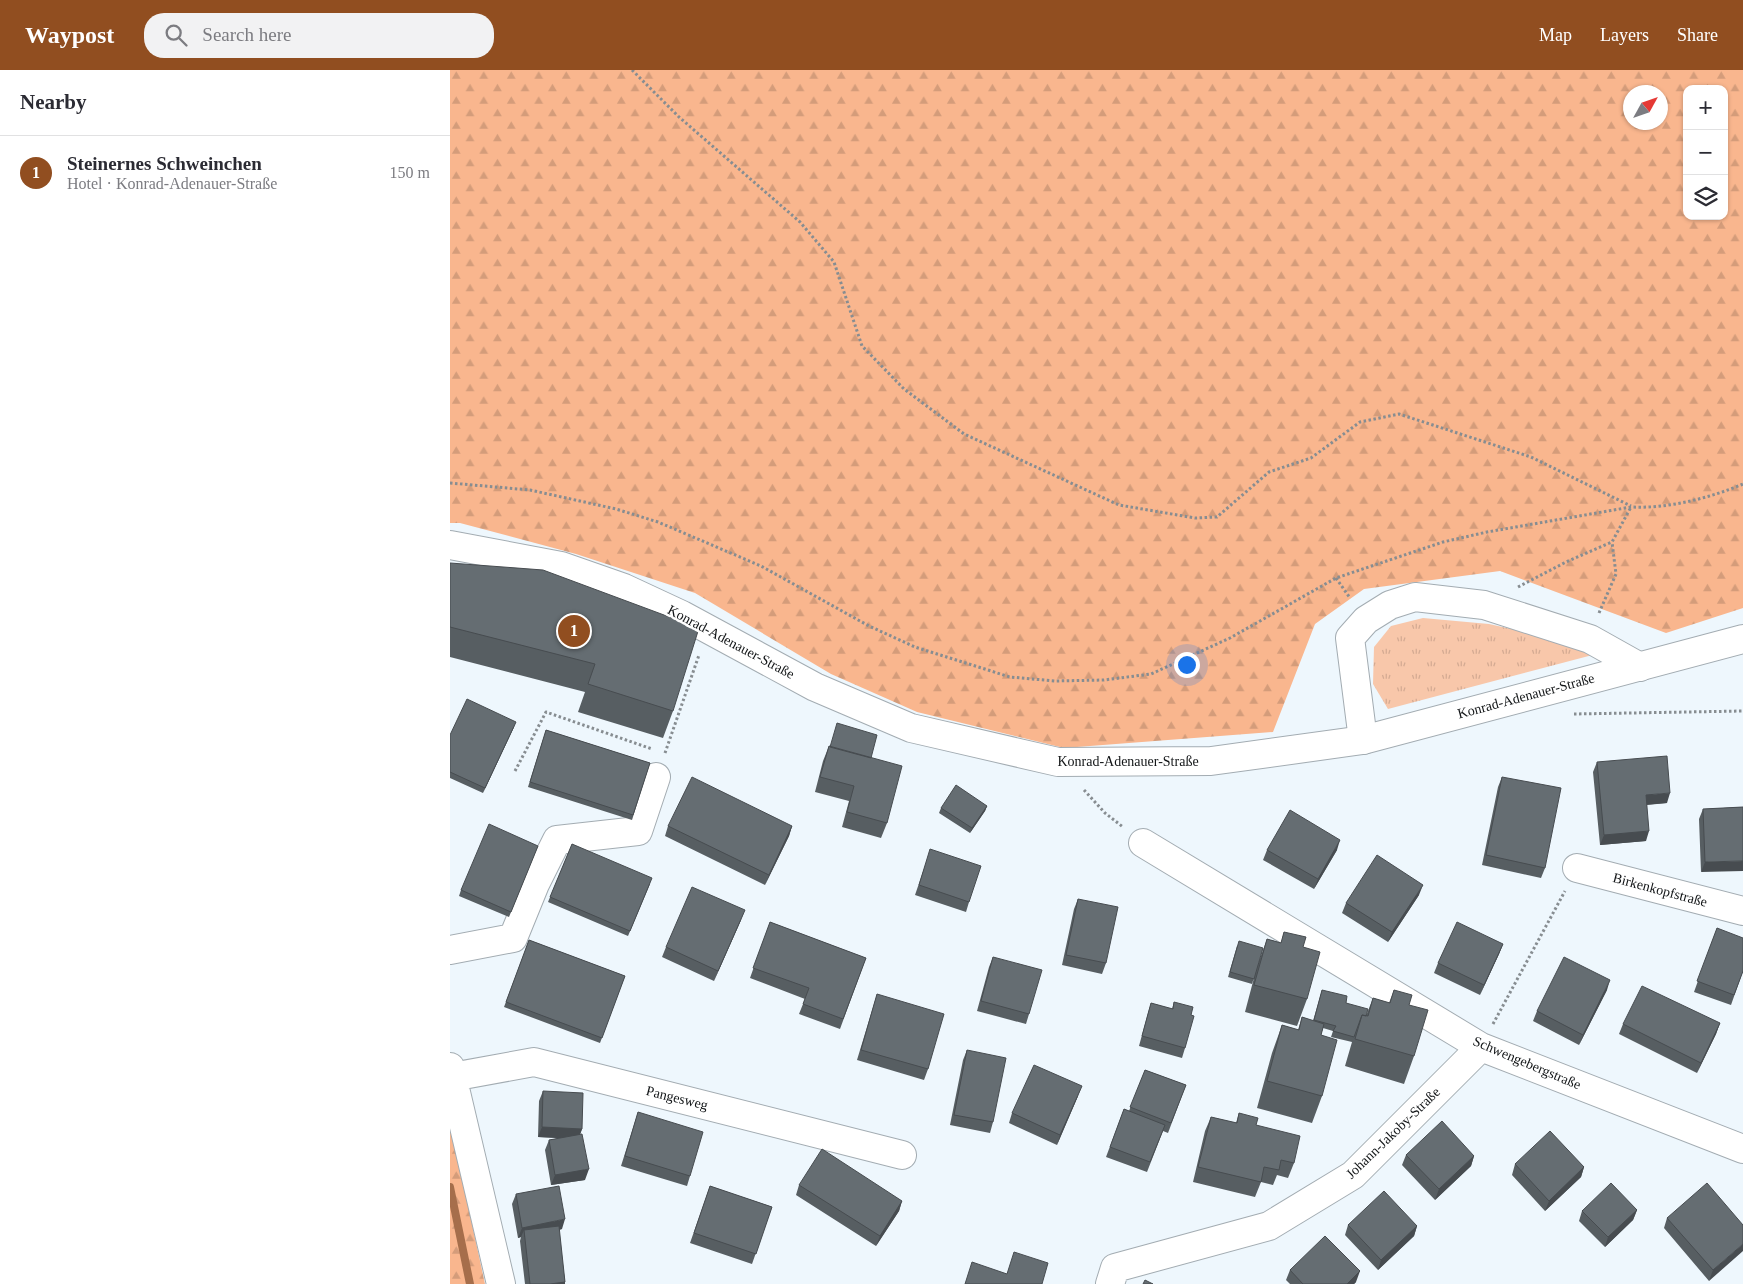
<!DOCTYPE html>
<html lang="en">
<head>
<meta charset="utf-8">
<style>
  :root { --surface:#fff; --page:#f2f2f3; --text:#2b2b33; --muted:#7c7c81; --line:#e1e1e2; --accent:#914e20 }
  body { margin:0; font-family:Georgia,serif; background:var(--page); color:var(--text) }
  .controls { position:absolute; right:15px; top:15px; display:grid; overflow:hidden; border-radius:10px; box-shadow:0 1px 4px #0004 }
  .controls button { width:45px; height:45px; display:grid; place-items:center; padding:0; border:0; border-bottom:1px solid var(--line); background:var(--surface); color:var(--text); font:25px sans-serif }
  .compass { position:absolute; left:1173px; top:15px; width:45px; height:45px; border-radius:50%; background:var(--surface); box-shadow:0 1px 4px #0004; rotate:50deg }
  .you { position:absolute; left:736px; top:594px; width:18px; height:18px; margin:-12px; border:4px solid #fff; border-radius:50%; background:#1a73e8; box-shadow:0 0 0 8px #1a73e833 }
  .badge { display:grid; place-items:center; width:32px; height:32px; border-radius:50%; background:var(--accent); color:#fff; font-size:16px; font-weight:700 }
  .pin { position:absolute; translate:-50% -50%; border:2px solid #fff; box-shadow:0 1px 5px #0006 }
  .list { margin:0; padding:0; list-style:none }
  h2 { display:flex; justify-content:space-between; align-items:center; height:65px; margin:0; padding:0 20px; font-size:21px }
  h2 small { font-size:16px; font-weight:400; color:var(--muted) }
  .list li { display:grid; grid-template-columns:32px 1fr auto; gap:15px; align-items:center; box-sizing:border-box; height:75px; padding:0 20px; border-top:1px solid var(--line) }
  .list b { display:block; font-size:19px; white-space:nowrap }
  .list p { margin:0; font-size:16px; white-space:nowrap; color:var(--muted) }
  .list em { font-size:16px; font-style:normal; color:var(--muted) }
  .icon { flex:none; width:28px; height:28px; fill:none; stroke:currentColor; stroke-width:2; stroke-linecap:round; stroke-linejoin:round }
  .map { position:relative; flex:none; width:1293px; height:1214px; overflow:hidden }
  header { display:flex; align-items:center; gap:30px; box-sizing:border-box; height:70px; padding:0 25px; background:var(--accent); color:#fff }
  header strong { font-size:24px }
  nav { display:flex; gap:28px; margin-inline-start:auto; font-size:18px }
  .search { width:350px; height:45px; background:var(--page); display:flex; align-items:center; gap:12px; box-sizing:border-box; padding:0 18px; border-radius:20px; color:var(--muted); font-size:19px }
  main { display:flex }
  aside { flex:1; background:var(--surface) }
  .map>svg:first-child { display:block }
  .grass { fill:url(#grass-tufts) }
  .forest { fill:url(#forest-firs); fill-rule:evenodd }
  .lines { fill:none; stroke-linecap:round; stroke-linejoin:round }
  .stream { stroke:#a66e4b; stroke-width:8 }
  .minor-casing { stroke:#a3acb2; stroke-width:30 }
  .major-casing { stroke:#a3acb2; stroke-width:30 }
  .path { stroke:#878d91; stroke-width:3; stroke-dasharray:2.5 2.5; stroke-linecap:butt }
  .minor { stroke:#fff; stroke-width:28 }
  .major { stroke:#fff; stroke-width:28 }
  .wall { fill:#575e62 }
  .shaded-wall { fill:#474c50 }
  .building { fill:#656d72; stroke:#474c50 }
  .labels { text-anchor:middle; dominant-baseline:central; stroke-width:5; stroke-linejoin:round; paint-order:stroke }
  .street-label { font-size:14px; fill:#111416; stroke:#fff }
</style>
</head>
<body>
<header>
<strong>Waypost</strong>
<div class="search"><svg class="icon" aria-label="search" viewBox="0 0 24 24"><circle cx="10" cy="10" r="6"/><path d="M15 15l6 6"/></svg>Search here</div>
<nav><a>Map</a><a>Layers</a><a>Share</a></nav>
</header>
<main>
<aside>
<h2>Nearby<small></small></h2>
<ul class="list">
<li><span class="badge">1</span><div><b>Steinernes Schweinchen</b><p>Hotel · Konrad-Adenauer-Straße</p></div><em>150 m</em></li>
</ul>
</aside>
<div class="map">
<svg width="1293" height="1214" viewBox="0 0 1293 1214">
  <defs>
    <pattern id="grass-tufts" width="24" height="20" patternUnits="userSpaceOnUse" patternTransform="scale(1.25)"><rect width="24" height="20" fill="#f8c7aa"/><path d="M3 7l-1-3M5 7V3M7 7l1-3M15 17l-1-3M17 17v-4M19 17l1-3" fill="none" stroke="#d4aa92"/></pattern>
    <pattern id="forest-firs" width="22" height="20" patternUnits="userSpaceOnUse" patternTransform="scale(1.25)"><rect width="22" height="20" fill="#f9b68e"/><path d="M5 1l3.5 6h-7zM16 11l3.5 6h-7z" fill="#d49c7a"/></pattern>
  </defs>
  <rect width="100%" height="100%" fill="#eef7fd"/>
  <path class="grass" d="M973 548 1039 554 1098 567 1154 582 938 639 923 614 924 577 941 556Z"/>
  <path class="forest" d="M0 0H1293V538L1216 563 1050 501 914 519 865 554 823 662 614 678 467 642 381 604 245 523 126 484 10 453H0ZM1237 19H1274V146H1237ZM1180 22H1210V52H1180Z
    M0 1052 35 1214H0Z"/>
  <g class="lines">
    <path class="stream" d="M0 1117 20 1214"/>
    <g class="minor-casing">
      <path id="minor" d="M913 670 900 568 916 550 940 535 965 527 1034 535 1140 569 1190 597
        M693 773 1031 977 1293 1079
        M1127 798 1293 841
        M0 880 63 868 85 814 107 770 188 761 206 707
        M0 997 51 1214
        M2 1007 84 992 452 1085
        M660 1214 665 1198 819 1156 903 1105 1031 977"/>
    </g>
    <g class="major-casing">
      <path id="major" d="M0 475 111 496 174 518 232 545 365 617 461 658 608 692 761 691 913 670 1293 569"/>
    </g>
    <path class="path" d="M182 0 229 47 350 152 384 192 412 276 454 319 514 364 669 435 745 448 767 447 819 402 861 388 910 352 949 344 1081 387 1181 436
      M0 413 80 420 166 439 208 452 311 496 419 556 465 577 560 607 605 611 654 610 701 604 780 568 886 508 993 472 1037 462 1181 437C1217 439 1260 428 1293 414
      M886 508 900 528
      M1068 517 1116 492 1162 472 1181 437
      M1149 543 1166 504 1162 472
      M1124 644 1293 641
      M215 683 249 585
      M65 701 96 642 202 679
      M634 720 655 743 673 757
      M1043 954 1115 821"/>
    <use href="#minor" class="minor"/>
    <use href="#major" class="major"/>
  </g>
  <path class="wall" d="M0 493 223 641 213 668 128 642 135 622 0 587Z
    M64 657 33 723 0 708V665Z
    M96 660 200 693 182 750 78 717Z
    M379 676 421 688 437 753 431 768 392 757 399 731 365 722 373 691Z
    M1147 692 1217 733 1197 735 1196 771 1150 775 1143 702Z
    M1052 707 1095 798 1091 808 1032 795 1048 717Z
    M537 736 535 741 520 763 489 743 491 738Z
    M1293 737 1251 802 1249 749 1253 739Z
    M218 756H342L339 766 315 815 215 766Z
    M122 774 200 814 178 866 98 832Z
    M88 776 59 847 9 826 11 820Z
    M817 780H887L864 819 813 790Z
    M477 790 519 832 516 842 465 825Z
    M969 825 938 872 892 843 896 833Z
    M628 829 656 893 652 904 612 895 624 839Z
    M291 850 264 911 212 887 216 877Z
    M320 852 416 888 390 959 349 944 355 929 300 908Z
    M1267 858 1293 901 1281 935 1244 922Z
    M834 862 853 877 857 929 847 956 795 942 805 904 802 914 778 907 787 876 808 894 817 869 831 873Z
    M79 870 175 906 150 973 54 937Z
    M1053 874 1049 884 1030 925 984 903 988 893Z
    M543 887 579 944 576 954 527 941 539 897Z
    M872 920 916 946 923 928 939 933 944 920 959 935 964 986 954 1014 895 996 902 972 881 967 883 961 873 958 871 965 872 1026 862 1053 807 1038 822 983 832 955 848 960 852 947 863 951Z
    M1157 920 1129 975 1083 951 1087 941Z
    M427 924 478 999 474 1010 407 990Z
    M724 932 741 945 735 978 732 988 689 976 698 943 701 933 722 939Z
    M1270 953 1266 964 1247 1003 1169 964 1173 954Z
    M517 980 543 1052 540 1063 500 1055 513 990Z
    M695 1000 736 1015 718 1063 713 1061 697 1102 656 1087 674 1039 679 1041Z
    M93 1021 132 1059 130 1065 135 1110 101 1115 95 1080 99 1070 109 1068 88 1067 89 1031Z
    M628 1026 607 1075 559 1053 562 1043Z
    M188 1042 240 1106 237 1116 171 1096Z
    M789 1043 806 1055 844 1093 838 1108 827 1105 823 1115 811 1112 805 1127 743 1112 755 1061 761 1047 786 1053Z
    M956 1085 1024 1086 1021 1096 985 1130 952 1095Z
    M1065 1094 1134 1097 1131 1107 1095 1141 1062 1105Z
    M349 1115 452 1131 449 1141 426 1176 346 1125Z
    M260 1116 322 1137 302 1194 240 1173Z
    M66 1124 112 1159 109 1160 115 1212V1214H75L70 1171 71 1167 68 1168 62 1134Z
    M1187 1140 1183 1150 1155 1177 1129 1151 1132 1141Z
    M1217 1148 1293 1155 1259 1211 1214 1158Z
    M898 1155 967 1156 964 1166 928 1200 895 1165Z
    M840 1200 906 1212 904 1214H840L836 1210Z"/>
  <path class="shaded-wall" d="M66 652 64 657 33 723 35 718Z
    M1220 723 1217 733 1192 735 1196 725Z
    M537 736 535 741 520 763 522 758Z
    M342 756 339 766 315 815 319 805Z
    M1199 761 1196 771 1150 775 1154 765Z
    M890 770 887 780 864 819 868 809Z
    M1293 791V801L1251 802 1255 792Z
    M973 815 969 825 938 872 942 862Z
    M295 840 291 850 264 911 268 901Z
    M1053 874 1049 884 1030 925 1034 915Z
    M1160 910 1157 920 1129 975 1133 965Z
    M1270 953 1266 964 1247 1003 1251 993Z
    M632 1016 628 1026 607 1075 610 1065Z
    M92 1057 132 1059 128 1069 88 1067Z
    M1024 1086 1021 1096 985 1130 989 1119Z
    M1134 1097 1131 1107 1095 1141 1099 1131Z
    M139 1099 135 1110 101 1115 105 1105Z
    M452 1131 449 1141 426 1176 430 1166Z
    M1187 1140 1183 1150 1155 1177 1158 1167Z
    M115 1149 112 1159 74 1167V1160L71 1167 68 1168 72 1158Z
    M967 1156 964 1166 928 1200 931 1190Z
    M1293 1174V1181L1259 1211 1263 1200Z
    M910 1201 906 1212 904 1214H897Z
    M115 1212V1214H100Z"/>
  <path class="building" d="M0 493 93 500 249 558 223 641 138 614 145 594 0 557Z
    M17 629 66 652 35 718 0 702V665Z
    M387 653 427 665 421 688 380 677Z
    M96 660 200 693 183 745 80 712Z
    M379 676 452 696 437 753 397 742 404 716 370 707Z
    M1217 686 1220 723 1196 725 1199 761 1154 765 1147 692Z
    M242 707 342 756 319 805 218 756Z
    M1052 707 1111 718 1095 798 1036 785Z
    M506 715 537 736 522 758 491 738Z
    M1293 737V791L1255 792 1253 739Z
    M840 740 890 770 868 809 817 780Z
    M39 754 88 776 61 842 11 820Z
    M122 774 202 808 180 861 100 827Z
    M480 779 531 796 519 832 469 815Z
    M927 785 973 815 942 862 896 833Z
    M242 817 295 840 268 901 216 877Z
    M628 829 668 837 656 893 616 885Z
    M320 852 416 888 393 949 353 934 359 918 303 898Z
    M1007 852 1053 874 1034 915 988 893Z
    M1267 858 1293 868V901L1284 925 1247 911Z
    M834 862 856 867 853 877 870 882 857 929 804 915 817 869 831 873Z
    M79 870 175 906 152 968 56 932Z
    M789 871 813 878 804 909 780 902Z
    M543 887 592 900 579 944 531 931Z
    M1114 887 1160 910 1133 965 1087 941Z
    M1192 916 1270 953 1251 993 1173 954Z
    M872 920 897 926 896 933 918 939 916 946 912 945 904 967 883 961 886 956 864 950Z
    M944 920 962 925 959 935 978 940 964 986 905 969 912 945 918 946 923 928 940 933Z
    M427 924 494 944 478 999 411 980Z
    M724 932 743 937 741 945 744 946 735 978 692 966 701 933 723 939Z
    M852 947 874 954 871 965 887 970 872 1026 817 1011 832 955 849 960Z
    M517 980 556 988 543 1052 504 1045Z
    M584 995 632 1016 610 1065 562 1043Z
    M695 1000 736 1015 721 1053 680 1037Z
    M93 1021 133 1023 132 1059 92 1057Z
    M674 1039 715 1055 700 1092 660 1077Z
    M188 1042 253 1062 240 1106 175 1086Z
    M789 1043 808 1048 806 1055 850 1066 844 1093 831 1090 829 1100 814 1097 811 1112 748 1097 761 1047 787 1053Z
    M992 1051 1024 1086 989 1119 956 1085Z
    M1100 1061 1134 1097 1099 1131 1065 1094Z
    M132 1064 139 1099 105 1105 99 1070Z
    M372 1079 452 1131 430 1166 349 1115Z
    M1161 1113 1187 1140 1158 1167 1132 1141Z
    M1257 1113 1293 1155V1174L1263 1200 1217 1148Z
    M109 1116 115 1149 72 1158 66 1124Z
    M260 1116 322 1137 306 1184 244 1163Z
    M934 1121 967 1156 931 1190 898 1155Z
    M109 1156 115 1212 100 1214H80L74 1160Z
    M875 1166 910 1201 897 1214H853L840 1200Z
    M564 1182 598 1193 592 1214H515L522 1192 557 1204Z
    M695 1210 703 1214H693Z"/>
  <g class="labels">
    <g class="street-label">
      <text transform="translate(281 572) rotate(28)">Konrad-Adenauer-Straße</text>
      <text transform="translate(1076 626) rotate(-15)">Konrad-Adenauer-Straße</text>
      <text x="678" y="691">Konrad-Adenauer-Straße</text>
      <text transform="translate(1210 820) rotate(15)">Birkenkopfstraße</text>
      <text transform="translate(1077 993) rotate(23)">Schwengebergstraße</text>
      <text transform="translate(227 1028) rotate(14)">Pangesweg</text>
      <text transform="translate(943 1063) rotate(-44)">Johann-Jakoby-Straße</text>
    </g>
  </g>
</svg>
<div class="controls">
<button>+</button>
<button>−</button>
<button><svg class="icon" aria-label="layers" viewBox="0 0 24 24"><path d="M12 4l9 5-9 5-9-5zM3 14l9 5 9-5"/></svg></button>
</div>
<svg class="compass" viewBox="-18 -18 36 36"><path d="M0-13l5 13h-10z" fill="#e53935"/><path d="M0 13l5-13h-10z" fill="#7c7c81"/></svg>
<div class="you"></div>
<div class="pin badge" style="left:124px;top:561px">1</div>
</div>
</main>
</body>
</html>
